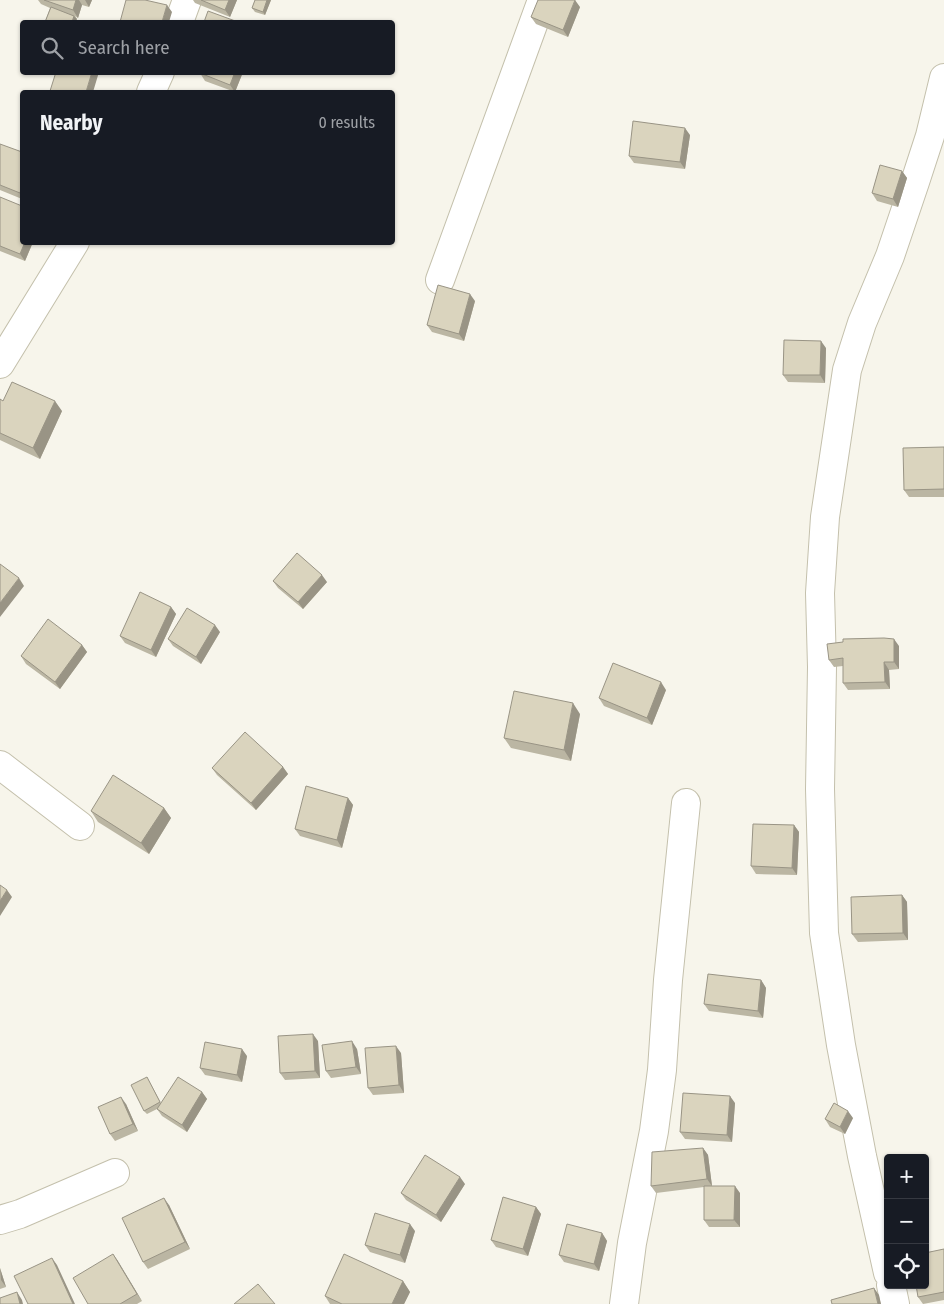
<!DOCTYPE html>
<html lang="en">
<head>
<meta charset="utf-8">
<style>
  :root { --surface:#171b24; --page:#242831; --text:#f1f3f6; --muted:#9ea1a6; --line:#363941 }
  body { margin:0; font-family:"Fira Sans Condensed",sans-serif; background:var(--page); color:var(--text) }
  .controls { position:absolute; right:15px; bottom:15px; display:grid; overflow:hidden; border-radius:5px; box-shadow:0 1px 4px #0004 }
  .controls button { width:45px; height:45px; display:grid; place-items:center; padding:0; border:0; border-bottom:1px solid var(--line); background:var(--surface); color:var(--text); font:25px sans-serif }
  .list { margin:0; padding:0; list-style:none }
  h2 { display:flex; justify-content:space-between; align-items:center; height:65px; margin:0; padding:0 20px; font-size:21px }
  h2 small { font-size:16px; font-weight:400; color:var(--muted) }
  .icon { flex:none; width:28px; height:28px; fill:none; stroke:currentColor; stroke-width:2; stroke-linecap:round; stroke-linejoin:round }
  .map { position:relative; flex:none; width:944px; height:1304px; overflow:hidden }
  .search { position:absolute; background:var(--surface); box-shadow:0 1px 4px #0004; left:20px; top:20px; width:375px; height:55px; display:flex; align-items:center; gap:12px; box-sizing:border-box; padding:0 18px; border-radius:5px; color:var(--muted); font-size:19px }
  .panel { position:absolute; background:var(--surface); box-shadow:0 1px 4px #0004; left:20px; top:90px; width:375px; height:155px; border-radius:5px }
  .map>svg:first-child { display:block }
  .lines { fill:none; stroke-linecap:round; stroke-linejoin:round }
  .minor-casing { stroke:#c4c0ac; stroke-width:30 }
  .minor { stroke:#fff; stroke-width:28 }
  .wall { fill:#bbb6a3 }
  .shaded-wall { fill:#999485 }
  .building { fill:#dad4be; stroke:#999485 }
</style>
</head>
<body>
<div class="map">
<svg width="944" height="1304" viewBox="0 0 944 1304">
  <rect width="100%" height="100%" fill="#f7f5eb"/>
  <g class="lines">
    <g class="minor-casing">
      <path id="minor" d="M179 22 187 0
        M151 92 160 72
        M440 280 542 0
        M0 364 75 242
        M0 765 80 826
        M0 1220 20 1214 115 1173
        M888 1273 862 1156 841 1045 824 933 820 789 822 667 820 593 825 517 847 370 862 323 890 256 915 182 930 136 944 78
        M891 1285 895 1304
        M624 1304 632 1243 654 1131 662 1070 668 980 686 803"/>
    </g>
    <use href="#minor" class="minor"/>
  </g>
  <path class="wall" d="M38 0H92L89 7 82 5 78 18 75 16 77 19 75 22H45L50 8 41 4Z
    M193 0H237L230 17 195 3Z
    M255 0H271L265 15 255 12 252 8Z
    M580 7 568 37 536 24 531 17Z
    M243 72 235 92 205 81 200 73Z
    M690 135 685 169 634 163 629 156Z
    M0 145 22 152V199L0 190Z
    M902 171 907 178 898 207 877 201 872 193Z
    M0 197 22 242H33L25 261 0 251Z
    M475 301 464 341 432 332 427 325Z
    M826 348 825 383 788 382 783 375Z
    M0 399 3 401 62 411 40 459 0 440Z
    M944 447V497H909L904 490Z
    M273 581 327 582 303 609 278 588Z
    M171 607 176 614 156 657 125 643 120 636Z
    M220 632 201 664 173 646 168 639Z
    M82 645 87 652 60 689 26 664 21 656Z
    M899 646V669L889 670 890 689 848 690 843 683V666L834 667 829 660Z
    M666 690 652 725 604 706 599 698Z
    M580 714 571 761 511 748 504 738Z
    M283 767 288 774 256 810 217 775 212 768Z
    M348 798 353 805 342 848 300 836 295 829Z
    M164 808 171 818 149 854 98 822 91 811Z
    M794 825 799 832 797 875 756 874 751 866Z
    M902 895 907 902 908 940 858 942 852 934Z
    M761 980 766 988 763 1018 709 1011 704 1004Z
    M318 1041 320 1078 285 1080 280 1073Z
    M357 1049 361 1074 331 1078 326 1071Z
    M401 1053 404 1093 373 1095 368 1088Z
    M247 1056 242 1082 205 1075 200 1068Z
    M147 1077 161 1103 202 1092 207 1099 187 1132 162 1116 157 1109 147 1114 144 1111Z
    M735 1103 732 1142 685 1139 680 1132Z
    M126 1104 138 1131 115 1141 110 1134Z
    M853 1118 845 1134 830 1127 825 1119Z
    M703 1148 708 1155 712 1186 740 1193V1227H709L704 1220V1187L656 1193 651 1186Z
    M465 1184 441 1222 406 1200 401 1193Z
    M169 1205 190 1249 148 1269 143 1262Z
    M536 1207 541 1214 528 1256 496 1247 491 1240Z
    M415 1231 405 1263 370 1252 365 1245Z
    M602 1233 607 1241 599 1271 564 1262 559 1255Z
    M944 1249V1300L923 1304 918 1297Z
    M113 1254 142 1301 137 1304H88Z
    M0 1268 6 1287 0 1289Z
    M403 1281 410 1292 404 1304H330L325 1296Z"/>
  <path class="shaded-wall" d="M76 0H79L82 5 78 18 73 10Z
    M85 0H92L89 7Z
    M229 0H237L230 17 225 10Z
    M267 0H271L265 15 263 12Z
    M575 0 580 7 568 37 563 30Z
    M167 5 172 12 169 22H162Z
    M74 16 77 19 75 22H72Z
    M92 72H99L93 92H86Z
    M235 72H243L235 92 230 85Z
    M685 128 690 135 685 169 680 162Z
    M902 171 907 178 898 207 893 199Z
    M22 186V196L20 193Z
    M25 242H33L25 261 20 254Z
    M470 294 475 301 464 341 459 334Z
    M821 341 826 348 825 383 820 375Z
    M55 401 62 411 40 459 33 448Z
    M322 575 327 582 303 609 298 602Z
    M19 578 24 586 0 617V603Z
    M171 607 176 614 156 657 151 650Z
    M215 625 220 632 201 664 196 657Z
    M894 639 899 646V669L894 662Z
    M82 645 87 652 60 689 55 682Z
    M884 662 889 670 890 689 885 682Z
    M661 682 666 690 652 725 647 718Z
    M573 703 580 714 571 761 564 750Z
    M283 767 288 774 256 810 251 803Z
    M348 798 353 805 342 848 337 840Z
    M164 808 171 818 149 854 141 843Z
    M794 825 799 832 797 875 792 868Z
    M7 890 12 897 0 916V901Z
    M902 895 907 902 908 940 903 933Z
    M761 980 766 988 763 1018 758 1011Z
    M313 1034 318 1041 320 1078 315 1071Z
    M352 1041 357 1049 361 1074 356 1067Z
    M396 1046 401 1053 404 1093 399 1085Z
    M242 1049 247 1056 242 1082 237 1075Z
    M202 1092 207 1099 187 1132 182 1125Z
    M730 1096 735 1103 732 1142 727 1135Z
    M121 1097 126 1104 138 1131 133 1124Z
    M848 1111 853 1118 845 1134 840 1127Z
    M703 1148 708 1155 712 1186 707 1179Z
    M460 1177 465 1184 441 1222 436 1215Z
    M735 1186 740 1193V1227L734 1220Z
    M164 1198 169 1205 190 1249 185 1242Z
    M536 1207 541 1214 528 1256 523 1249Z
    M410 1224 415 1231 405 1263 400 1255Z
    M602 1233 607 1241 599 1271 594 1264Z
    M113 1254 118 1261 142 1301 137 1294Z
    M52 1258 57 1265 75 1304H73Z
    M0 1268 6 1287 1 1280Z
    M403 1281 410 1292 404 1304H392Z
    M874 1288 879 1295 881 1304H878Z
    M17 1292 22 1300 23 1304H20Z"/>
  <path class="building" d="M44 0H76L73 10Z
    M126 0H145L167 5 162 22H120Z
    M201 0H229L225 10Z
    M255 0H267L263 12 252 8Z
    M538 0H575L563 30 531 17Z
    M51 7 74 16 72 22H45Z
    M208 11 238 22H204Z
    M56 72H92L86 92H54L50 91Z
    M200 72H235L230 85 200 73Z
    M633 121 685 128 680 162 629 156Z
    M0 144 22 152V186L20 193 0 185Z
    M880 165 902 171 893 199 872 193Z
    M0 197 22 206V242H25L20 254 0 246Z
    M438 285 470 294 459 334 427 325Z
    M784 340 821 341 820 375H783Z
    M12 382 55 401 33 448 0 433V399L3 401Z
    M944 447V489L904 490 903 448Z
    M297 553 322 575 298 602 273 581Z
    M0 564 19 578 0 603Z
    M140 592 171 607 151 650 120 636Z
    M187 608 215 625 196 657 168 639Z
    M48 619 82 645 55 682 21 656Z
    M884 638 894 639V662H884L885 682 843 683V658L829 660 827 644 843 642V639Z
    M613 663 661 682 647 718 599 698Z
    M514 691 573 703 564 750 504 738Z
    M245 732 283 767 251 803 212 768Z
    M113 775 164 808 141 843 91 811Z
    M306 786 348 798 337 840 295 829Z
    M753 824 794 825 792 868 751 866Z
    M0 885 7 890 0 901Z
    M902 895 903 933 852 934 851 897Z
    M708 974 761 980 758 1011 704 1004Z
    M313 1034 315 1071 280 1073 278 1036Z
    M352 1041 356 1067 326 1071 322 1045Z
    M205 1042 242 1049 237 1075 200 1068Z
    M396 1046 399 1085 368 1088 365 1048Z
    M147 1077 160 1102 144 1111 131 1085Z
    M178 1077 202 1092 182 1125 157 1109Z
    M683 1093 730 1096 727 1135 680 1132Z
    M121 1097 133 1124 110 1134 98 1107Z
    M834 1103 848 1111 840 1127 825 1119Z
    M703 1148 707 1179 651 1186 652 1152Z
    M425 1155 460 1177 436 1215 401 1193Z
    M704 1186H735L734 1220H704Z
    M503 1197 536 1207 523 1249 491 1240Z
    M164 1198 185 1242 143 1262 122 1218Z
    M375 1213 410 1224 400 1255 365 1245Z
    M567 1224 602 1233 594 1264 559 1255Z
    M944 1249V1292L918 1297 916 1285H925V1253Z
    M113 1254 137 1294 120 1304H88L73 1278Z
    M344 1254 403 1281 392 1304H342L325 1296Z
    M52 1258 73 1304H28L14 1276Z
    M258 1284 275 1304H234Z
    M874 1288 878 1304H832L831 1300Z
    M17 1292 20 1304H0V1298Z"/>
</svg>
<div class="controls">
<button>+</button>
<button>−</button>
<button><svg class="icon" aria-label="locate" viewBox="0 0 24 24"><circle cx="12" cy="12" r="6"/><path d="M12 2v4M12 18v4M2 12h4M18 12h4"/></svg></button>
</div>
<div class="search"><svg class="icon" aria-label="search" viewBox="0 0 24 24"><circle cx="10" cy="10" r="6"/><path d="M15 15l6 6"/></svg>Search here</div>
<section class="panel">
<h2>Nearby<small>0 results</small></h2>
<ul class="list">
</ul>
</section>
</div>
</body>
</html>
